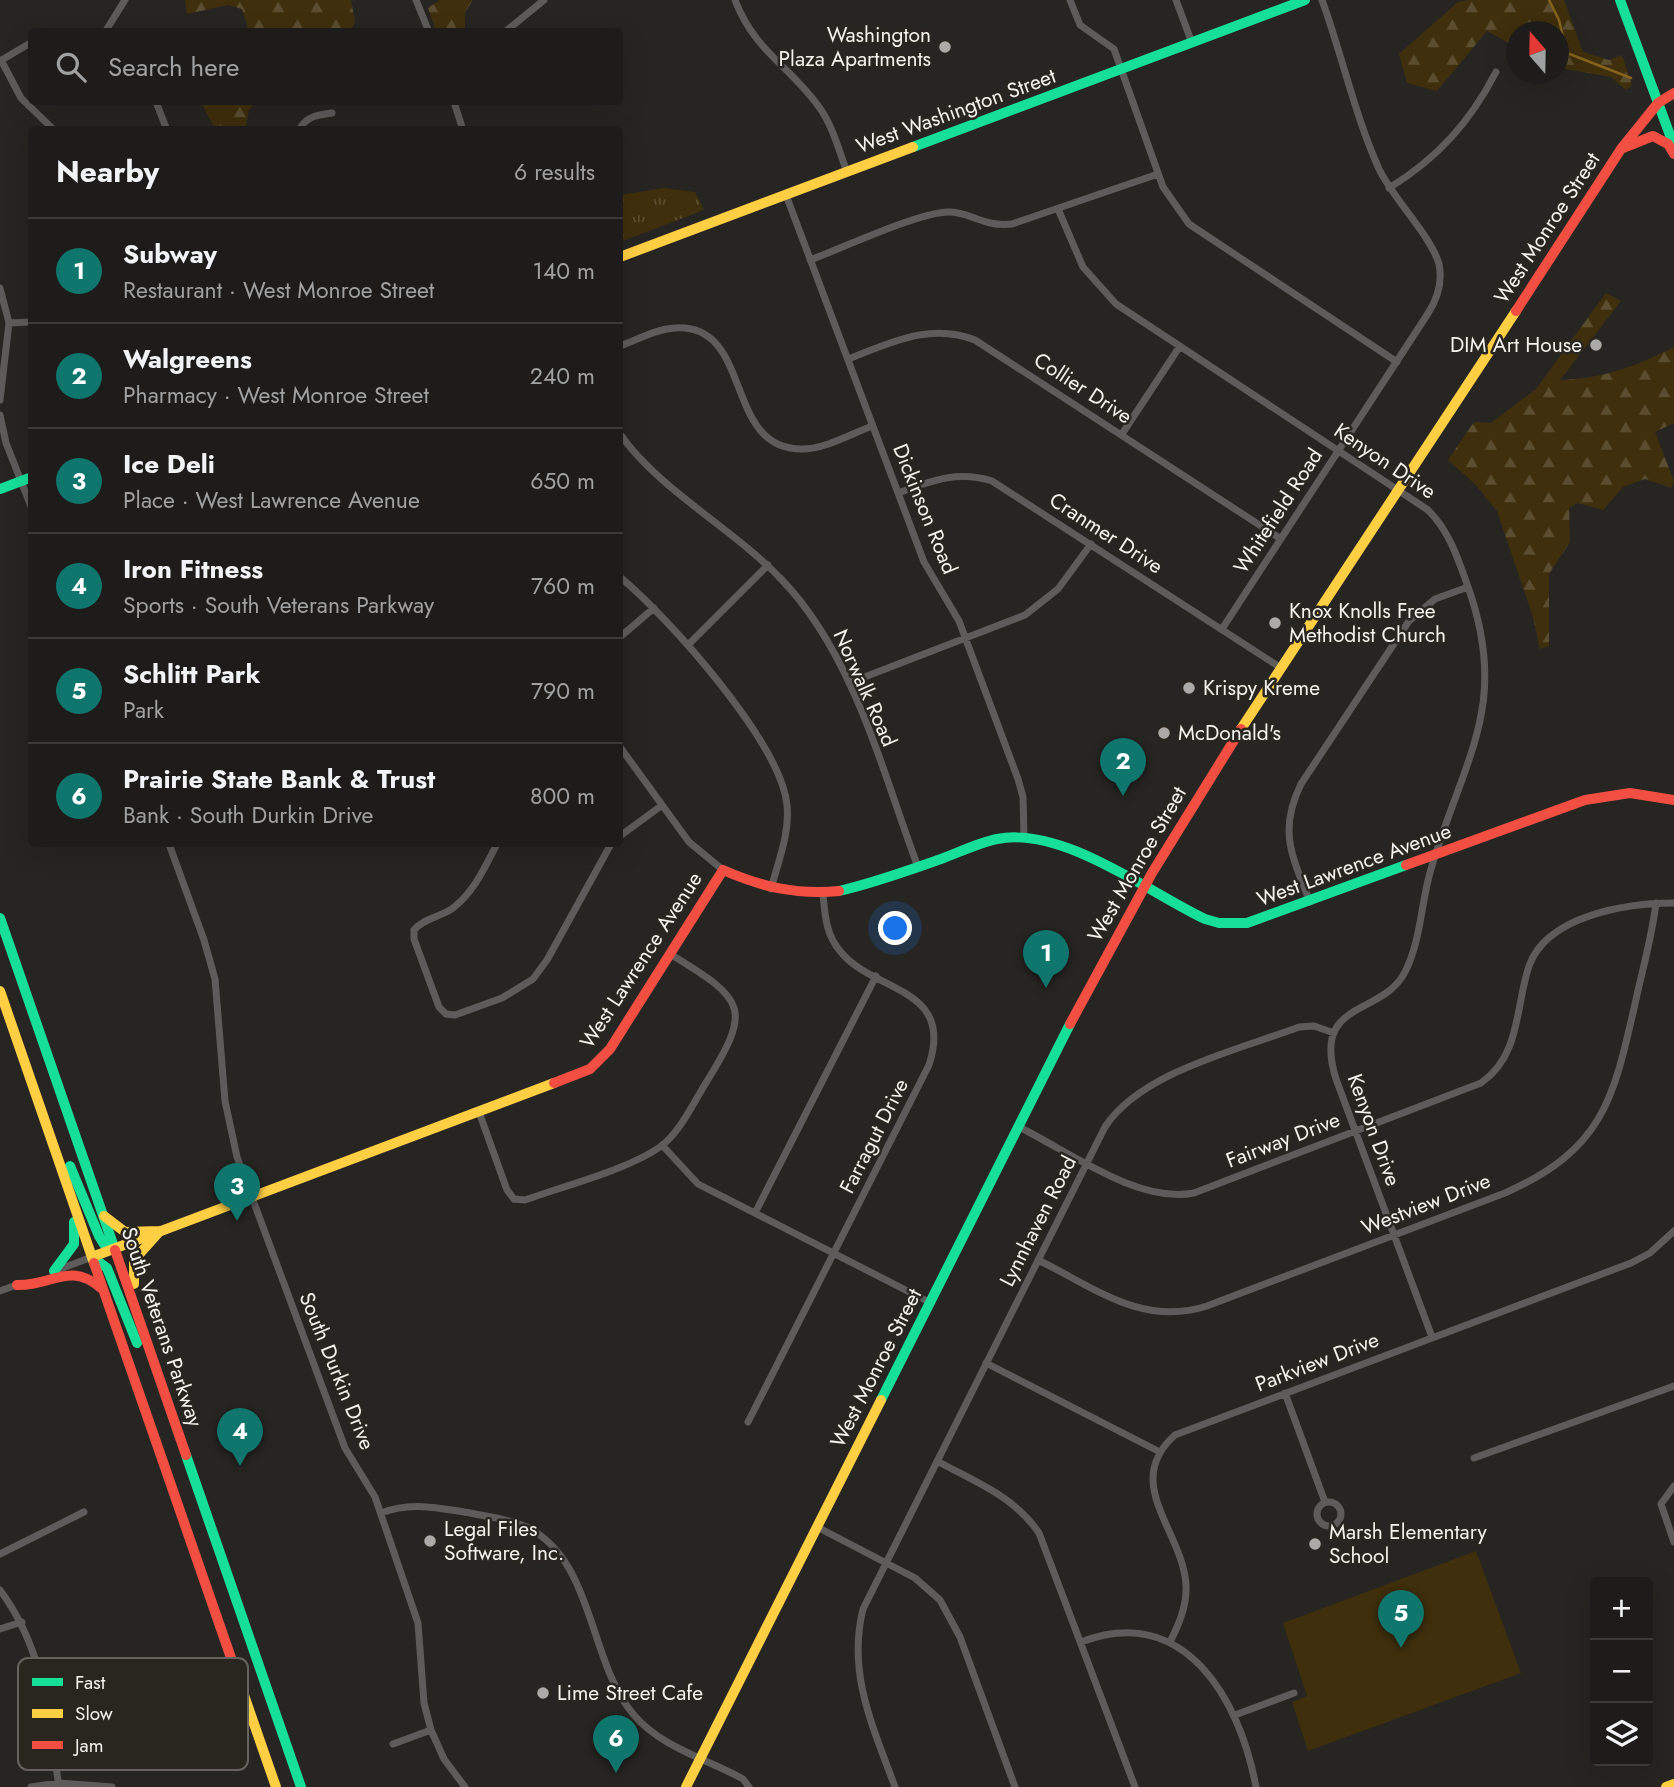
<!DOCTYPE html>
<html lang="en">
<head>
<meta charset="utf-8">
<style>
  :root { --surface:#1d1c1a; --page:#2a2927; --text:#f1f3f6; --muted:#a0a1a2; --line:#3b3a39; --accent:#0f766e }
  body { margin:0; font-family:Jost,sans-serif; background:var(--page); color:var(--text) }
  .controls { position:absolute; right:21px; bottom:21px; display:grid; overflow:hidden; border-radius:7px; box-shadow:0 7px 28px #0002 }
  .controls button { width:63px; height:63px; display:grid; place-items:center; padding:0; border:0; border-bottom:2px solid var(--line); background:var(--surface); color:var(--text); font:35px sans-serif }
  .compass { position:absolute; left:1506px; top:21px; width:63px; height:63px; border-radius:50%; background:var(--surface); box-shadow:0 7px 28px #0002; rotate:340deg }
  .you { position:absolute; left:896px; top:929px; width:24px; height:24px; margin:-18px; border:5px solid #fff; border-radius:50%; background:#1a73e8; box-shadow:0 0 0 10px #1a73e833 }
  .badge { display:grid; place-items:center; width:46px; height:46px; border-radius:50%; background:var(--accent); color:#fff; font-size:23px; font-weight:700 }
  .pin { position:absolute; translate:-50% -58px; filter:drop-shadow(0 2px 4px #0008) }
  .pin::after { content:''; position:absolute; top:37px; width:24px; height:21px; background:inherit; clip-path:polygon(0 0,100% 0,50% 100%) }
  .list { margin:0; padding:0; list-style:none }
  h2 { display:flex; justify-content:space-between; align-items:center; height:91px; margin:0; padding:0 28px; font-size:30px }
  h2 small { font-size:23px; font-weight:400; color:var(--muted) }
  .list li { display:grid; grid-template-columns:46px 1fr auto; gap:21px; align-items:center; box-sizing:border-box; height:105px; padding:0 28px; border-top:2px solid var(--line) }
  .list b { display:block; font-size:26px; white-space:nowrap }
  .list p { margin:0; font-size:23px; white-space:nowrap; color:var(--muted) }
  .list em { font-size:23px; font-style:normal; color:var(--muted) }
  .icon { flex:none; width:38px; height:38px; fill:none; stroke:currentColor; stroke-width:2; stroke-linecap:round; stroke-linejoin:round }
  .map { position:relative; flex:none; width:1674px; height:1787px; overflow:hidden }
  .search { position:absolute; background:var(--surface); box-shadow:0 7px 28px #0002; left:28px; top:28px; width:595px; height:77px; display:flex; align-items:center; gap:18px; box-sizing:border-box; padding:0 24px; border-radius:7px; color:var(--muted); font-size:26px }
  .panel { position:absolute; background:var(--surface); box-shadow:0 7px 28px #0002; left:28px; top:126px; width:595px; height:721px; border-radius:7px }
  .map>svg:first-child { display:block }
  .grass { fill:url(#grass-tufts) }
  .forest { fill:url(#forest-firs) }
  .green { fill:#3f2f0c }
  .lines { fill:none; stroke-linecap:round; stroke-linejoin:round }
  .stream { stroke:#84631d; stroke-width:2.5 }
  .street { stroke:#5e5c5b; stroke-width:7 }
  .fast { stroke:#16e098; stroke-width:10 }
  .slow { stroke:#ffcf43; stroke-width:10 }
  .jam { stroke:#f24e42; stroke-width:10 }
  .poi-dot { fill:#acaaa7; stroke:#292620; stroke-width:2.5 }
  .labels { text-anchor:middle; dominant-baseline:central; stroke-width:5; stroke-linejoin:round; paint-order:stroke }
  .poi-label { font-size:21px; fill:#f3f2ee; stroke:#292620; text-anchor:start }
  .street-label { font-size:21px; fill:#f3f2ee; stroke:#292620 }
  .key { fill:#292620; stroke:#66635e; stroke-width:2 }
  .key-label { font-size:19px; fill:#f3f2ee }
</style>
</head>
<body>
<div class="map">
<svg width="1674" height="1787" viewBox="0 0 1674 1787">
  <defs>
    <pattern id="grass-tufts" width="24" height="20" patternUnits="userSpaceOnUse" patternTransform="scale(1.75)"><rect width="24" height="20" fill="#3f2f0c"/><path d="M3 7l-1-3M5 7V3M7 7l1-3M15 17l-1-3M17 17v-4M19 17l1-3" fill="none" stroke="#5b4e30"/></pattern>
    <pattern id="forest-firs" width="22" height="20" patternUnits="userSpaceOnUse" patternTransform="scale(1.75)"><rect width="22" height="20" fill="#3f2f0c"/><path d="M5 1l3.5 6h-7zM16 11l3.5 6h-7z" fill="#5b4e30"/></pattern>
  </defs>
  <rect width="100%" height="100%" fill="#272522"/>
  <path class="grass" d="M664 188 695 192 704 210 620 242V195Z"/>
  <path class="forest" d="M185 0H351L355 22 350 31H234L248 27 242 9 228 5 187 14Z
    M440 0H473L465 12V31H436L428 8Z
    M1470 0H1564L1583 52 1609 60 1622 55 1632 85 1626 90 1611 77 1559 68 1558 32H1516V47L1487 31 1437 91 1407 83 1399 54 1458 2Z
    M201 102H256L249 110 245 130 215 129Z
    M1606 293 1621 301 1560 380C1601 379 1638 366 1674 347V423L1655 432 1674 481 1671 488 1645 479 1623 487 1603 510 1578 503 1569 508 1570 542 1549 574V646L1540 649 1533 617 1497 511 1475 484 1448 460 1474 422 1491 423 1536 389Z"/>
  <path class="green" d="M1476 1551 1521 1673 1308 1751 1292 1702 1307 1696 1283 1623Z"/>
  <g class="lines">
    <path class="stream" d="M1549 0 1559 20 1567 53 1631 78"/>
    <path class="street" d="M416 0 429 32
      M735 0C755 52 789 65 819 107 833 126 839 151 847 172
      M1070 0 1080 25 1114 49 1163 187 1189 224 1397 362
      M1176 0 1192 43
      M71 32H76
      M105 32 125 0
      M505 32 544 0
      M1 60 21 98 54 130
      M0 61 32 42
      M156 102 167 130
      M454 102 463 130
      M299 130C306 116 318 115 332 113
      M1389 188C1438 158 1470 122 1496 72
      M786 195 924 562 959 621 1018 779 1023 797 1024 837
      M1058 209 1083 267 1116 304 1428 510C1449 531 1457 556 1467 584 1511 705 1464 757 1431 869 1421 902 1421 941 1405 972 1382 1017 1311 999 1336 1079L1432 1337
      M810 260C843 248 919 212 949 212 971 212 982 227 1012 224L1158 174
      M0 288 9 323 0 400
      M9 323 32 322
      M620 346C637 340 656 329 675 328 754 323 723 450 802 449 825 449 851 434 872 426
      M848 359C890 343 931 322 975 340L1281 539
      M0 415 6 443 32 509
      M620 434C659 490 734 529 782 580 854 655 882 771 918 867
      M1122 434 1180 346
      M898 493C931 481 957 470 992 481L1281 668
      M620 577C668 617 781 743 787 805 790 833 778 862 771 889
      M1222 629 1427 315C1437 300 1443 283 1439 264 1431 236 1394 200 1379 169 1355 116 1342 55 1322 0
      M620 637 654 608
      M689 644 768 565
      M849 683 1025 615 1058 589 1091 544
      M620 747 689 842 723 870
      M620 836 661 806
      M169 844 204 940 215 979 225 1101 237 1157 345 1448 375 1497 418 1623 424 1703 431 1730 444 1759 465 1787
      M1310 902C1292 856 1278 831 1301 784L1409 621 1435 599 1468 587
      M414 930C424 918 441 917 453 908 474 892 485 867 497 844
      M414 930V939L439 1007 446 1014
      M446 1014 455 1015 502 998 533 979 547 960 611 844
      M479 1112 507 1190 514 1199
      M1019 1127C1068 1151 1138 1204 1194 1193L1481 1083C1521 1055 1515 1008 1529 966 1547 915 1628 903 1674 903
      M662 1145 698 1184 931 1303
      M514 1199 525 1200C564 1186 627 1170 660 1147 679 1133 692 1106 704 1086 752 1009 748 1001 670 954
      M755 1213 876 976
      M1038 1260C1094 1287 1141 1327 1207 1306L1505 1193C1603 1149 1613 1101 1635 1004 1642 971 1652 937 1656 903
      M60 1269 92 1257
      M0 1291 19 1284
      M986 1363 1158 1451
      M1285 1393 1325 1502
      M748 1422 929 1065C955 986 873 993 840 951 826 935 825 915 823 895
      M1474 1458 1674 1386
      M937 1461C975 1482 1014 1496 1039 1533L1135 1787
      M1674 1486 1661 1504 1674 1542
      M1317 1514a12 12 0 1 1 24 0a12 12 0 1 1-24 0Z
      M381 1513C411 1501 438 1508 470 1513 489 1517 509 1519 527 1527 595 1562 588 1660 633 1714 660 1747 707 1759 743 1779L749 1787
      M817 1527 915 1578 940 1600 960 1637 1015 1787
      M0 1554 84 1512
      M0 1590C45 1651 48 1714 59 1787
      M0 1629 22 1622
      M1081 1642C1185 1602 1240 1700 1256 1787
      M1170 1642C1179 1624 1187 1606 1186 1585 1183 1531 1121 1483 1175 1435L1631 1263 1650 1253 1674 1231
      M1235 1715 1294 1693
      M393 1744 431 1730
      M31 1787 59 1783 112 1787
      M895 1787C873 1727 847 1673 863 1609L1105 1127C1141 1072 1238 1050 1299 1027L1314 1026 1334 1033"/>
    <path class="fast" d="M1620 0 1674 146
      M913 147 1305 0
      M0 489 32 477
      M839 891C874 883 907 871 941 859 960 852 978 843 997 839 1063 826 1148 892 1205 919L1219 923H1247L1406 865
      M0 918 115 1250
      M70 1166 99 1236 104 1244 114 1248
      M92 1257 107 1268 137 1343
      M54 1271 74 1244V1222
      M881 1400 1070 1024
      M186 1455 301 1787"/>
    <path class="slow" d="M620 257 913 147
      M1241 729 1516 311
      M0 991 94 1263
      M104 1216 125 1232 160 1231
      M92 1257 554 1083
      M134 1284V1260L160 1231
      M238 1678 276 1787
      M686 1787 881 1400
      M1666 1787 1674 1784"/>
    <path class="jam" d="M1623 148 1653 136 1668 144 1674 154
      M1516 311 1621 149 1658 103 1674 93
      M1406 865 1585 800 1630 793 1674 800
      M1070 1024 1152 873 1241 729
      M554 1083 590 1069 610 1049 723 870C762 887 796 895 839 891
      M115 1250 186 1455
      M94 1263 238 1678
      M17 1285C52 1286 70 1261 101 1288"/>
  </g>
  <g class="poi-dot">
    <circle cx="945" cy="47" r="7"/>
    <circle cx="1596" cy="345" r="7"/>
    <circle cx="1275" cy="623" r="7"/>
    <circle cx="1189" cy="688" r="7"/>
    <circle cx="1164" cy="733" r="7"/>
    <circle cx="430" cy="1541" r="7"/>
    <circle cx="1315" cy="1544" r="7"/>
    <circle cx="543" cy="1693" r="7"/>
  </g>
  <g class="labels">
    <g class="poi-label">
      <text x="931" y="35" text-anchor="end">Washington<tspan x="931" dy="24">Plaza Apartments</tspan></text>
      <text x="1582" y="345" text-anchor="end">DIM Art House</text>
      <text x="1289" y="611">Knox Knolls Free<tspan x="1289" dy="24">Methodist Church</tspan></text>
      <text x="1203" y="688">Krispy Kreme</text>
      <text x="1178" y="733">McDonald's</text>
      <text x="444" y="1529">Legal Files<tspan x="444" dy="24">Software, Inc.</tspan></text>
      <text x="1329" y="1532">Marsh Elementary<tspan x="1329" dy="24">School</tspan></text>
      <text x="557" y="1693">Lime Street Cafe</text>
    </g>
    <g class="street-label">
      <text transform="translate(956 111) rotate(-20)">West Washington Street</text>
      <text transform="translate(1547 228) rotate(-57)">West Monroe Street</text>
      <text transform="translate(1083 388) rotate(33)">Collier Drive</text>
      <text transform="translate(1385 461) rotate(34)">Kenyon Drive</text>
      <text transform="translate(925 509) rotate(68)">Dickinson Road</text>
      <text transform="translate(1278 511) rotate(-57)">Whitefield Road</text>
      <text transform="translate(1106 533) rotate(33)">Cranmer Drive</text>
      <text transform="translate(865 688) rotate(66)">Norwalk Road</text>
      <text transform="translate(1137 864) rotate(-60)">West Monroe Street</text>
      <text transform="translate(1354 865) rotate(-20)">West Lawrence Avenue</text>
      <text transform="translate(641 960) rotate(-57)">West Lawrence Avenue</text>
      <text transform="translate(1374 1130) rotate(70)">Kenyon Drive</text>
      <text transform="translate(874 1136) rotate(-63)">Farragut Drive</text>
      <text transform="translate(1283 1140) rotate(-21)">Fairway Drive</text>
      <text transform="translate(1426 1204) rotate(-21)">Westview Drive</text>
      <text transform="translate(1038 1221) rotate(-63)">Lynnhaven Road</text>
      <text transform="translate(162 1327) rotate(71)">South Veterans Parkway</text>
      <text transform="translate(1317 1362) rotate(-21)">Parkview Drive</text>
      <text transform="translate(876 1368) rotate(-63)">West Monroe Street</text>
      <text transform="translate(337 1371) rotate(68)">South Durkin Drive</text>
    </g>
  </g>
  <rect x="18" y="1658" width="230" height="112" rx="10" class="key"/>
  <rect x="32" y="1678" width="31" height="8" fill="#16e098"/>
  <rect x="32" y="1709" width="31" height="9" fill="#ffcf43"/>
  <rect x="32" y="1741" width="31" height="8" fill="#f24e42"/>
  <g class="key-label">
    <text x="75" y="1689">Fast</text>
    <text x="75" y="1720">Slow</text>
    <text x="75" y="1752">Jam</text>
  </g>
</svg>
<div class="controls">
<button>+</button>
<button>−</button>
<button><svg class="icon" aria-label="layers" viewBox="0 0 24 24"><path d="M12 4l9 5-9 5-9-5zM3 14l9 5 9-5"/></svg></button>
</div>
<svg class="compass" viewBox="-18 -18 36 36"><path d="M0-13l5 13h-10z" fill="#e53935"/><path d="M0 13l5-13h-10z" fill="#a0a1a2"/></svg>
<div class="you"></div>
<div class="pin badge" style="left:1046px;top:988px">1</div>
<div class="pin badge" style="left:1123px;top:796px">2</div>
<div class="pin badge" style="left:237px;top:1221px">3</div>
<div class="pin badge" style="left:240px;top:1466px">4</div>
<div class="pin badge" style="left:1401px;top:1648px">5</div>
<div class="pin badge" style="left:616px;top:1773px">6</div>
<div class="search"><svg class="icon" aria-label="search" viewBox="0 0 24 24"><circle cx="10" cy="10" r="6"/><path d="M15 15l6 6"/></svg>Search here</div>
<section class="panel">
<h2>Nearby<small>6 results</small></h2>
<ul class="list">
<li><span class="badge">1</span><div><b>Subway</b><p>Restaurant · West Monroe Street</p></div><em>140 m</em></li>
<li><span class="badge">2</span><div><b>Walgreens</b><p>Pharmacy · West Monroe Street</p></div><em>240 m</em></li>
<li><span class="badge">3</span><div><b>Ice Deli</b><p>Place · West Lawrence Avenue</p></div><em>650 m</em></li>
<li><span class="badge">4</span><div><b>Iron Fitness</b><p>Sports · South Veterans Parkway</p></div><em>760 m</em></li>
<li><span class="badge">5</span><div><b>Schlitt Park</b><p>Park</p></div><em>790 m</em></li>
<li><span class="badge">6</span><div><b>Prairie State Bank &amp; Trust</b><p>Bank · South Durkin Drive</p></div><em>800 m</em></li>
</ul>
</section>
</div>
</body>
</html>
